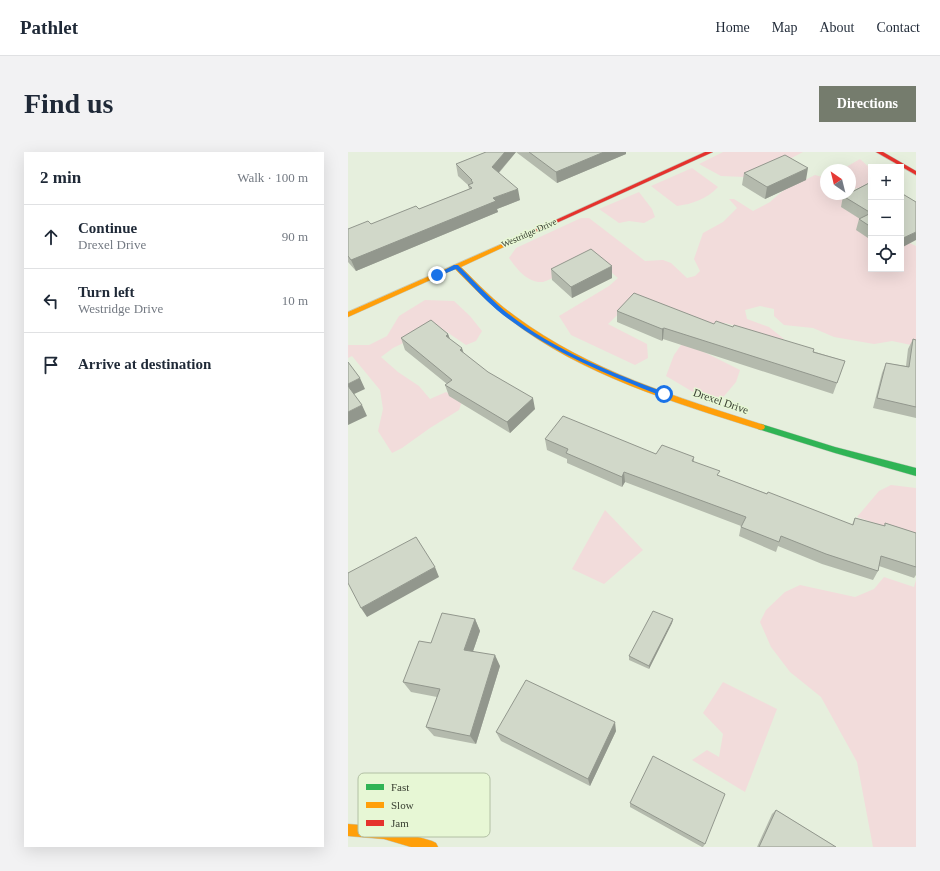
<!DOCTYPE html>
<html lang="en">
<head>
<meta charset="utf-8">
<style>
  :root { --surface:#fff; --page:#f2f2f3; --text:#1f2937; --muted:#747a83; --line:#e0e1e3; --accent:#757c6d }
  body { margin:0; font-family:Georgia,serif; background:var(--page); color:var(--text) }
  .controls { position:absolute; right:12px; top:12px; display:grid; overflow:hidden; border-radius:0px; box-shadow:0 4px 16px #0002 }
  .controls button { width:36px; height:36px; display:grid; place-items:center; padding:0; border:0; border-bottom:1px solid var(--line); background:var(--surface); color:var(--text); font:20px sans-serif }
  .compass { position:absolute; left:472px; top:12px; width:36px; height:36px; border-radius:50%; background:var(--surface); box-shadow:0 4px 16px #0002; rotate:325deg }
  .stop { position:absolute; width:12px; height:12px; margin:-9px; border:3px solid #1a73e8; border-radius:50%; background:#fff }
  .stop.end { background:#1a73e8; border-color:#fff; box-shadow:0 1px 4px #0008 }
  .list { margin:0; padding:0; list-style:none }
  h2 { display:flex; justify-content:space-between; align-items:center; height:52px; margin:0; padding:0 16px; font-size:17px }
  h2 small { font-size:13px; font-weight:400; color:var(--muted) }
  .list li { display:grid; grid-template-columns:26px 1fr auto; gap:12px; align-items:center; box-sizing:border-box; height:64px; padding:0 16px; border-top:1px solid var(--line) }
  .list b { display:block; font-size:15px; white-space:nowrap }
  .list p { margin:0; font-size:13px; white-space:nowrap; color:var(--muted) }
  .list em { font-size:13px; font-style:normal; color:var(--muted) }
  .icon { flex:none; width:22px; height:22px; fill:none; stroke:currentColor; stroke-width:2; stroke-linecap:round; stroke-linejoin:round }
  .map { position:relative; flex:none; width:568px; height:695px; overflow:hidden; border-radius:0px }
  header { display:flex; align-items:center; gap:24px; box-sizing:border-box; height:56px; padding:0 20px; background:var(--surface); border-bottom:1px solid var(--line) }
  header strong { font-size:19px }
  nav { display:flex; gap:22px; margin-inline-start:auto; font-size:14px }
  .intro { display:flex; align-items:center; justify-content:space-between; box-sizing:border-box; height:96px; padding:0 24px }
  h1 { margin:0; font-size:28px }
  .button { padding:10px 18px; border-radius:0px; background:var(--accent); color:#fff; font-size:14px; font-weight:700 }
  main { display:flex; gap:24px; padding:0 24px }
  aside { flex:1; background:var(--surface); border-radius:0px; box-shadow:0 4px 16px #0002 }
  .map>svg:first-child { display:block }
  .green { fill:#f2dcdb }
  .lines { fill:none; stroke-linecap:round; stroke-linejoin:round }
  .fast-casing { stroke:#c3cabc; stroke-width:1 }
  .slow-casing { stroke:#c3cabc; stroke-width:1 }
  .jam-casing { stroke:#c3cabc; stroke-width:1 }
  .fast { fill:#30b455; fill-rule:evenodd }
  .slow { fill:#ff9f0a; fill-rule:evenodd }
  .jam { fill:#e5322d; fill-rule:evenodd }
  .wall { fill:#b4baad }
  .shaded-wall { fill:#92978d }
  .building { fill:#d1d8c9; stroke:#92978d }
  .route { fill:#1a73e8 }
  .labels { text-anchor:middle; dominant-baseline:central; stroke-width:3; stroke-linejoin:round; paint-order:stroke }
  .far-street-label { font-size:9px; fill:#383e31; stroke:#e7f7d5 }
  .street-label { font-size:11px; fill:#383e31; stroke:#e7f7d5 }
  .key { fill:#e7f7d5; stroke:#b2c0a4; stroke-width:1 }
  .key-label { font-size:11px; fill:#383e31 }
</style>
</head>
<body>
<header>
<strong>Pathlet</strong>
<nav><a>Home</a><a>Map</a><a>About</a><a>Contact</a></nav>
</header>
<div class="intro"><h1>Find us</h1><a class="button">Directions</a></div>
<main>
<aside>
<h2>2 min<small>Walk · 100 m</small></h2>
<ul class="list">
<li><svg class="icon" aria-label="ahead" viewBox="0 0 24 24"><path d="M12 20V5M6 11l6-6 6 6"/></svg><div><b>Continue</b><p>Drexel Drive</p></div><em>90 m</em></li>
<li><svg class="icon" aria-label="left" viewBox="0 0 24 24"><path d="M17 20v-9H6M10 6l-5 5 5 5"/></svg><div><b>Turn left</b><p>Westridge Drive</p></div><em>10 m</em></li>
<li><svg class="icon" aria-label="arrive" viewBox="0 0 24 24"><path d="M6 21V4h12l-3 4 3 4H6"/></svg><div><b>Arrive at destination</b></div></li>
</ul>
</aside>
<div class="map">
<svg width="568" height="695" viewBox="0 0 568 695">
  <rect width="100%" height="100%" fill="#e6efdd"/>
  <path class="green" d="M375 0H455L432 12 457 28 467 23 478 26V42H493L523 66V117H553V87L568 94V194L544 189 526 192 486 185 465 176 436 173 426 164V157L412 154 397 158 399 167 421 175 436 187 424 190 396 176 377 171 361 175 350 197 392 218 388 230 372 249 345 240 318 224 326 203 347 173 286 147 260 172 299 192 300 206 287 213 223 183 211 164 261 134 270 126 245 105C236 109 201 129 195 130 179 131 169 117 161 106L168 96 233 66H241L297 109 315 108 323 111 339 126 347 124 352 119 346 107 355 81 375 70 389 56 381 47H386L405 59 422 50 431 42 439 36 417 21 396 25 373 24 351 12Z
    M512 7 523 17V29L512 36 502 37V18H493Z
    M344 16 370 35C359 47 344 52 329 54L303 34Z
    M291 40 304 57 307 65 296 71 281 69 271 71 251 57Z
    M77 148 106 149 122 164 134 179 128 189 118 193 90 174 45 196 33 205 50 220 71 234 82 247 98 240 114 249 111 258 82 276 54 296 44 301 30 279 35 257 32 238 4 204 0 206V193H21L39 184 51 164Z
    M543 333 568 336V385L509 365 531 339Z
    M257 358 295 398 256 432 224 417Z
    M536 425 566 435 568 428V695H525L509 610 473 545 442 520 423 495 412 470 418 458 437 440 452 433 507 445 526 437Z
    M375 530 429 557 397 640 344 608 359 598 371 605 375 582 355 561Z"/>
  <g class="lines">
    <g class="fast-casing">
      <path id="fast" d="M413 272 487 295 568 316V324L487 301 410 277 409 275Z"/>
    </g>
    <g class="slow-casing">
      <path id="slow" d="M156 91 159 93 158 94 113 115C130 132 147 150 167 164 241 219 329 245 416 273L417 275 416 277 413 278C325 250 235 224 161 167 141 152 125 135 107 117L0 165V160Z
        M0 672 36 675 84 689 88 691 90 695H63L36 687 0 684Z"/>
    </g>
    <g class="jam-casing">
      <path id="jam" d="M357 0H365L158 94 156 95 153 93Z
        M528 0H535L568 19V23Z"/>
    </g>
    <use href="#fast" class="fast"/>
    <use href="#slow" class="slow"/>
    <use href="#jam" class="jam"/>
  </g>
  <path class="wall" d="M138 0H168L151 21 172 48 149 57 150 60 8 119 0 110V77L23 72 71 57 121 37 120 33 110 24 108 12Z
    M168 0H278V2L209 31Z
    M396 21 458 28 417 47 394 33Z
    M523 30V88L508 78 511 67H512L493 55 495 44Z
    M203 117 264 126 224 146 204 128Z
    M269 159 366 172 385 175 497 209 485 242 315 187 314 189 269 170Z
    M100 182 102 187 116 202 187 257 162 281 101 244 97 233 99 232 57 198 53 186Z
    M565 187 568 188V266L525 256 534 221 538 211 558 214 560 197Z
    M197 287 308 302 346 305V310L371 324 504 373 507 366 536 374 537 371 568 381V423L566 426 531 414 530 419 525 428 474 412 430 394 428 400 391 384 393 374 277 330 274 335 219 311V307L199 298Z
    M127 467 132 479 125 499 152 514 128 592 86 584 78 575 89 545 63 540 55 530 83 491Z
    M325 467 324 471 301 517 281 508V504Z
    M268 579 242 634 153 589 148 580Z
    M282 651 357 692 355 695H354L282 655Z
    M428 658 488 695H409L424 662Z"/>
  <path class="shaded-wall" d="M157 0H168L146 26 144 15Z
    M256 0H278V2L209 31 208 20Z
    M460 16 458 28 417 47 419 35Z
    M170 37 172 48 149 57 150 60 8 119 3 108 145 46Z
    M568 80V88L553 96V87Z
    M264 114V126L224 146 223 135Z
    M316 176 315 187 314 189V177Z
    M100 182 104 193 98 184Z
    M114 196 118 208 112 198Z
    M12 226 17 237 4 243 0 235V232Z
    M185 246 187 257 162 281 159 270Z
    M14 253 19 264 0 273V260Z
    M276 320 277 330 274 335V325Z
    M87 415 91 425 19 465 13 456Z
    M127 467 132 479 122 508 116 498Z
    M325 467 324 471 301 517V514Z
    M147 503 152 514 128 592 122 584Z
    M267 570 268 579 242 634 240 627Z"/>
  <path class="building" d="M138 0H157L144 15 170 37 145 46 148 49 3 108 0 104V77L20 69 23 72 68 54 71 57 124 36 120 33 125 31 123 28H124L108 12Z
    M181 0H256L208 20Z
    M437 3 460 16 419 35 396 21Z
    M523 30V61L495 44 500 42H502V41Z
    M553 41 568 50V80L553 87Z
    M523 61V75L511 67Z
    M243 97 264 114 223 135 203 117Z
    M286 141 366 172 368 169 385 175 386 173 466 197 465 200 497 209 489 231 316 176 314 177 269 159Z
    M83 168 100 182 98 184 114 196 112 198 140 220 185 246 159 270 97 233 104 228 53 186Z
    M565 187 568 188V255L529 246 538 211 561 215Z
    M0 210 12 226 0 232Z
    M0 234 14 253 0 260Z
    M215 264 308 302 314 293 346 305 344 309 372 319 369 323 419 342 420 340 505 373 507 366 537 374V371L568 381V415L533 404 530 419 478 402 433 384 431 390 393 375 398 365 276 320 274 325 218 301 220 297 197 287Z
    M68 385 87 415 13 456 0 431V421Z
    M305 459 325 467 301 514 281 504Z
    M94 461 127 467 116 498 147 503 122 584 78 575 92 537 55 530 71 489 83 491Z
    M178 528 267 570 240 627 148 580Z
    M305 604 377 642 357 692 282 651Z
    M428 658 488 695H411Z"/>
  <path class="route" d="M106 113H110C124 127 137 141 151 154 199 196 260 219 318 241V244H314C255 221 198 198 149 158 134 145 121 130 108 117L91 124 87 123Z"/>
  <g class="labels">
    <g class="far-street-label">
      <text transform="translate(181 81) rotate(-24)">Westridge Drive</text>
    </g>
    <g class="street-label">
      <text transform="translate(373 249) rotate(19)">Drexel Drive</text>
    </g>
  </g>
  <rect x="10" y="621" width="132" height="64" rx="6" class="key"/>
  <rect x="18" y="632" width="18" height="6" fill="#30b455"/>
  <rect x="18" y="650" width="18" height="6" fill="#ff9f0a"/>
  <rect x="18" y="668" width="18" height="6" fill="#e5322d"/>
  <g class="key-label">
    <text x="43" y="639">Fast</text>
    <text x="43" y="657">Slow</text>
    <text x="43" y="675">Jam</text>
  </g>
</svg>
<div class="controls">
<button>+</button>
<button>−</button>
<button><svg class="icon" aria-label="locate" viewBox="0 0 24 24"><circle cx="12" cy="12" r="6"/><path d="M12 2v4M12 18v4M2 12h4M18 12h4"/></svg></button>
</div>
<svg class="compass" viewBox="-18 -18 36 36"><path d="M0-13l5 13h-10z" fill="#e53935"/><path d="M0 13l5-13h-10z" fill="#747a83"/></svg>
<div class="stop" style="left:316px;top:242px"></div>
<div class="stop end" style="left:89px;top:123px"></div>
</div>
</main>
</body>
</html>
